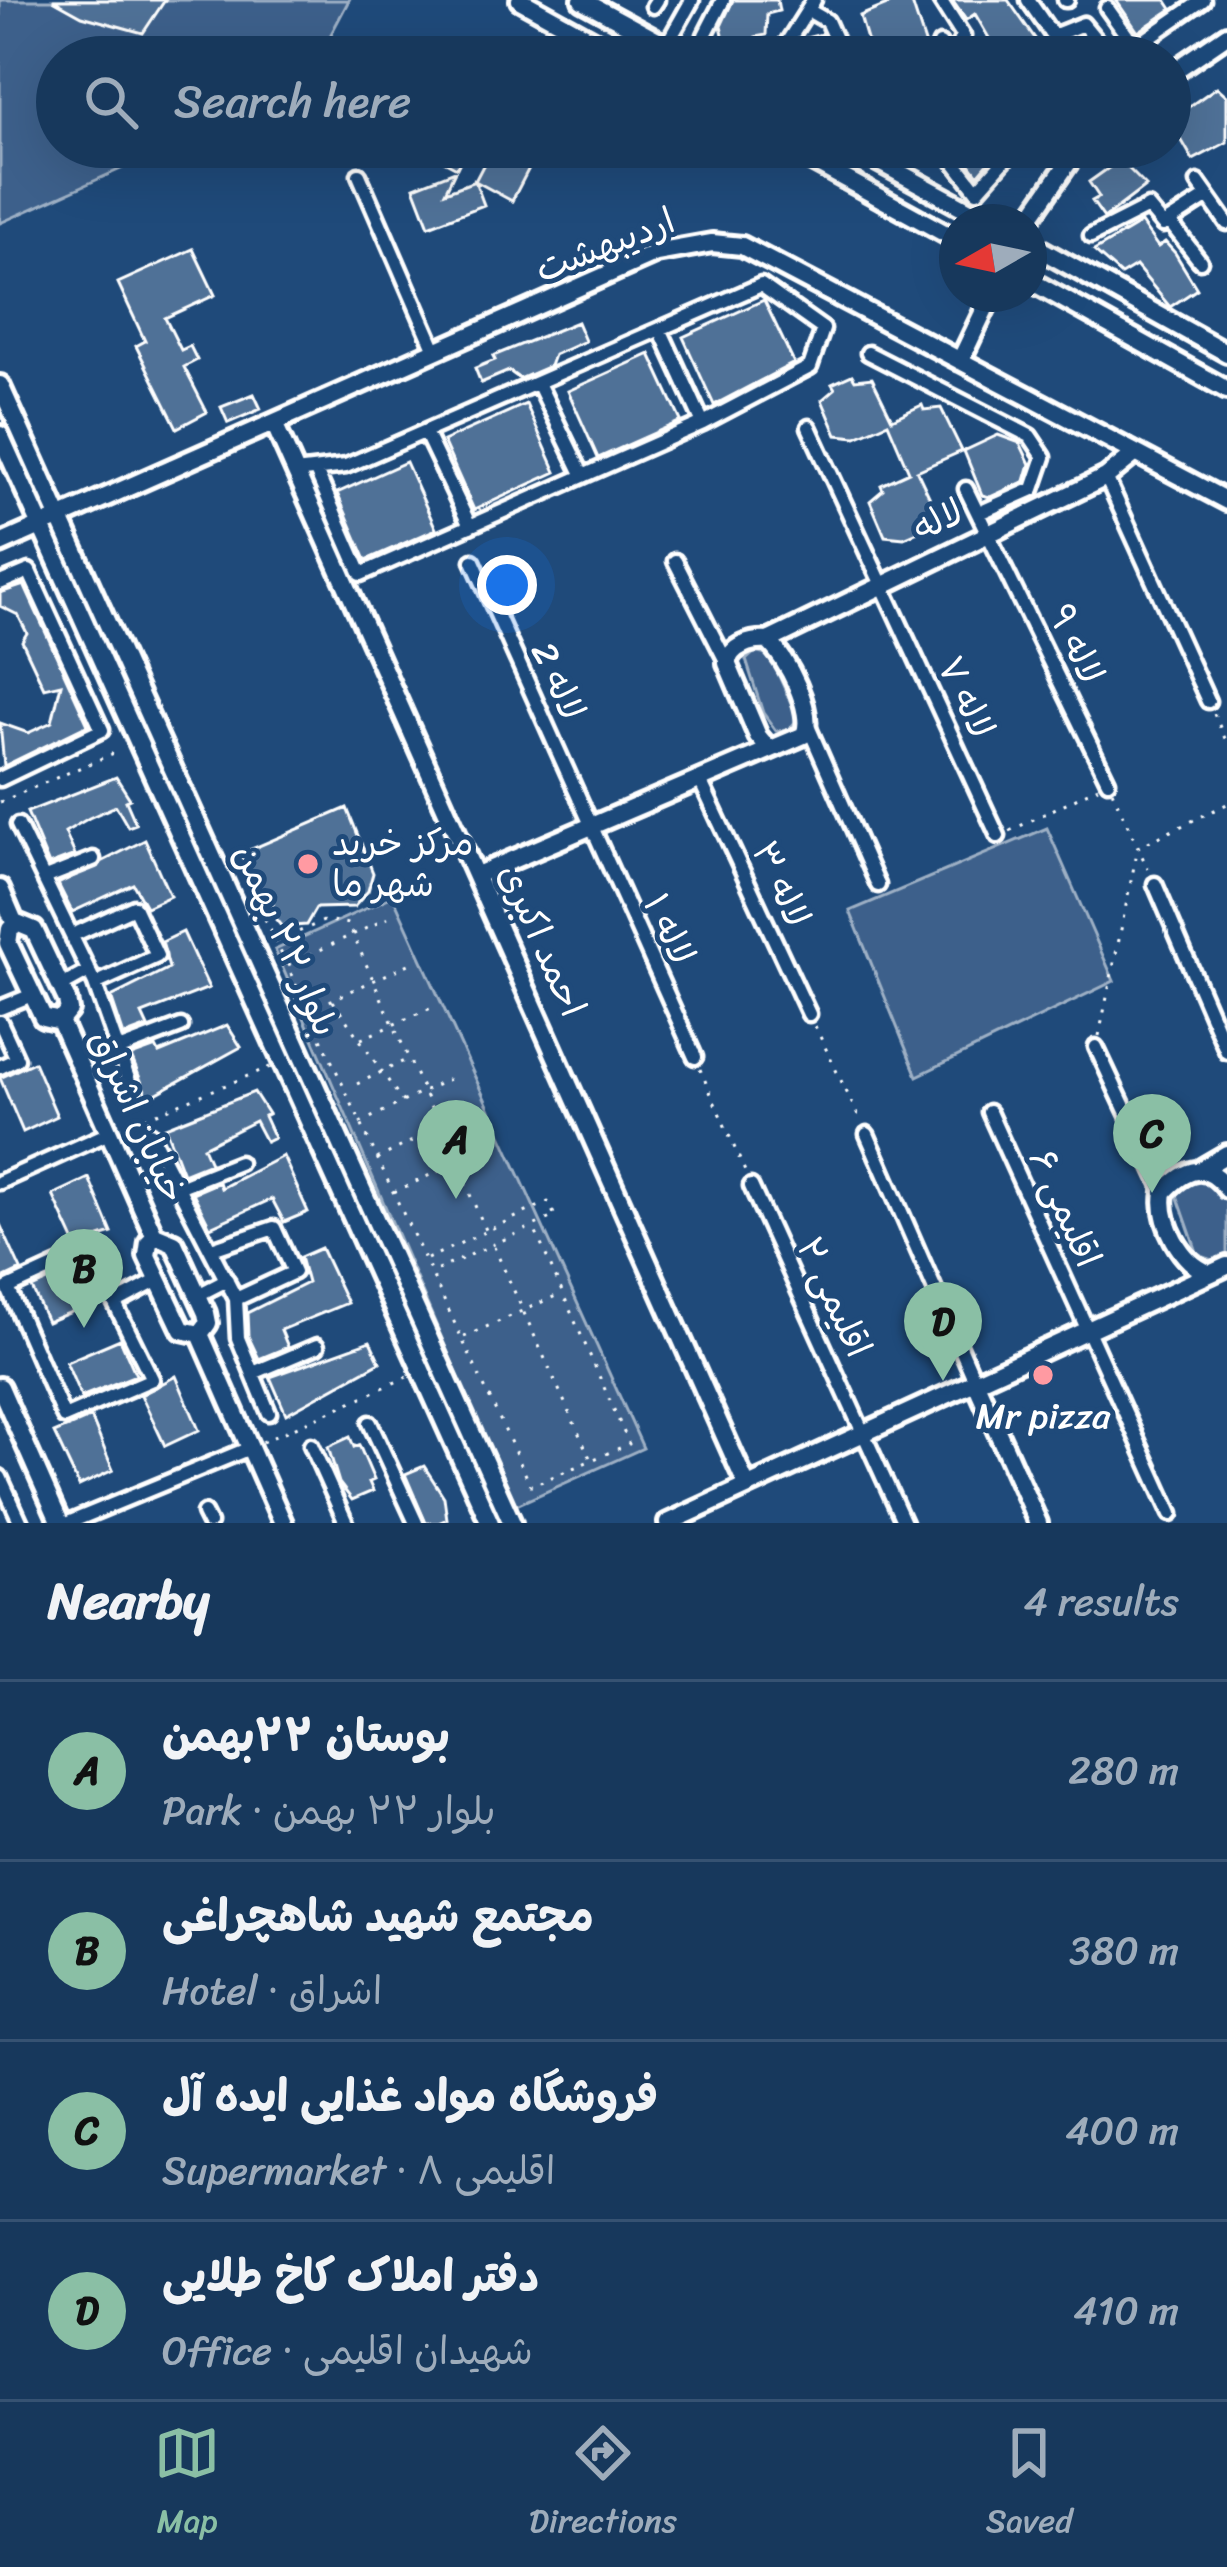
<!DOCTYPE html>
<html lang="en">
<head>
<meta charset="utf-8">
<style>
  :root { --surface:#17385c; --page:#244365; --text:#f1f3f6; --muted:#9eacbb; --line:#365272; --accent:#8abfa5 }
  body { margin:0; font-family:Sriracha,"Playpen Sans Arabic",sans-serif; background:var(--page); color:var(--text) }
  .compass { position:absolute; left:939px; top:204px; width:108px; height:108px; border-radius:50%; background:var(--surface); box-shadow:0 12px 48px #0002; rotate:261deg }
  .you { position:absolute; left:507px; top:585px; width:42px; height:42px; margin:-30px; border:9px solid #fff; border-radius:50%; background:#1a73e8; box-shadow:0 0 0 18px #1a73e833 }
  .badge { display:grid; place-items:center; width:78px; height:78px; border-radius:50%; background:var(--accent); color:#111; font-size:39px; font-weight:700 }
  .pin { position:absolute; translate:-50% -99px; filter:drop-shadow(0 3px 6px #0008) }
  .pin::after { content:''; position:absolute; top:63px; width:42px; height:36px; background:inherit; clip-path:polygon(0 0,100% 0,50% 100%) }
  .list { margin:0; padding:0; list-style:none }
  h2 { display:flex; justify-content:space-between; align-items:center; height:156px; margin:0; padding:0 48px; font-size:51px }
  h2 small { font-size:39px; font-weight:400; color:var(--muted) }
  .list li { display:grid; grid-template-columns:78px 1fr auto; gap:36px; align-items:center; box-sizing:border-box; height:180px; padding:0 48px; border-top:3px solid var(--line) }
  .list b { display:block; font-size:45px; white-space:nowrap }
  .list p { margin:0; font-size:39px; white-space:nowrap; color:var(--muted) }
  .list em { font-size:39px; font-style:normal; color:var(--muted) }
  .icon { flex:none; width:66px; height:66px; fill:none; stroke:currentColor; stroke-width:2; stroke-linecap:round; stroke-linejoin:round }
  .map { position:relative; flex:none; width:1227px; height:1523px; overflow:hidden }
  .search { position:absolute; background:var(--surface); box-shadow:0 12px 48px #0002; left:36px; right:36px; top:36px; height:132px; display:flex; align-items:center; gap:30px; box-sizing:border-box; padding:0 42px; border-radius:66px; color:var(--muted); font-size:45px }
  .sheet { height:876px; background:var(--surface) }
  nav { display:flex; justify-content:space-around; align-items:center; box-sizing:border-box; height:168px; border-top:3px solid var(--line); background:var(--surface); font-size:33px; color:var(--muted) }
  nav a { display:grid; justify-items:center; gap:6px }
  nav .on { color:var(--accent) }
  .map>svg:first-child { display:block }
  .green { fill:#3c618b; stroke:#9eb0c5; stroke-width:3 }
  .building { fill:#507197; stroke:#fff; stroke-width:3 }
  .lines { fill:none; stroke-linecap:round; stroke-linejoin:round }
  .street-casing { stroke:#fff; stroke-width:21 }
  .secondary-casing { stroke:#fff; stroke-width:26 }
  .path { stroke:#fff; stroke-width:3; stroke-dasharray:3 9; stroke-linecap:butt }
  .street { stroke:#1f4a7a; stroke-width:12 }
  .secondary { stroke:#1f4a7a; stroke-width:16 }
  .poi-dot { fill:#ff9aa2; stroke:#1f4a7a; stroke-width:4.5 }
  .labels { text-anchor:middle; dominant-baseline:central; stroke-width:10; stroke-linejoin:round; paint-order:stroke }
  .street-label { font-size:36px; fill:#fff; stroke:#1f4a7a }
  .poi-label { font-size:36px; fill:#fff; stroke:#1f4a7a; text-anchor:start }
</style>
</head>
<body>
<div class="map">
<svg width="1227" height="1523" viewBox="0 0 1227 1523">
  <rect width="100%" height="100%" fill="#1f4a7a"/>
  <filter id="ink" filterUnits="userSpaceOnUse"><feTurbulence type="fractalNoise" baseFrequency=".00833" numOctaves="2"/><feDisplacementMap in="SourceGraphic" scale="24" xChannelSelector="R" yChannelSelector="G"/><feConvolveMatrix kernelMatrix="1 2 1 2 8 2 1 2 1" color-interpolation-filters="sRGB"/></filter>
  <g filter="url(#ink)">
    <path class="green" d="M0 0H349L319 57H57V147H170L0 223Z
      M755 652 770 656 798 719 788 730 776 731 763 713 746 660Z
      M1047 828 1114 981 917 1076 850 911Z
      M393 896 643 1448 514 1506 275 950Z
      M1196 1176 1220 1186 1227 1202V1256L1213 1260 1198 1255 1177 1195Z"/>
    <path class="building" d="M53 0H165L143 33 82 16Z
      M733 0H777L779 11 767 14 766 35 756 37 758 43 726 48 721 26Z
      M899 0H911L926 46 905 57H872L860 16Z
      M952 0H1008L1048 57H1000L975 14 966 20Z
      M1116 0H1166L1172 9 1138 32Z
      M821 34 827 55 790 57 802 39Z
      M1217 87 1227 96V142L1193 160 1170 120Z
      M417 147H467L457 168Z
      M509 147H540L512 201 475 181 484 205 429 226 414 187 455 171 445 192 475 181 488 156 502 163Z
      M957 147H1001V148L978 175Z
      M1120 160 1146 186 1104 218 1092 201 1099 197 1089 182Z
      M1141 223 1158 247 1165 242 1175 253 1197 289 1170 307 1136 266 1121 275 1094 251Z
      M193 249 215 295 165 318 181 350 190 346 197 360 184 367 207 412 177 428 136 346 145 341 118 283Z
      M764 300 794 363 714 405 683 337Z
      M577 322 585 341 554 355 550 366 520 379 509 371 481 383 475 368 495 360 493 356Z
      M650 354 681 421 598 458 568 391Z
      M852 375 855 380 872 378 892 419 922 405 924 410 941 408 962 451 917 471 936 511 923 524 925 529 904 538 885 536 870 501 883 490 881 485 909 472 888 423 856 437 837 435 822 400 835 389 832 384Z
      M254 394 261 409 228 423 221 407Z
      M526 404 556 472 474 510 443 441Z
      M998 435 1020 443 1030 464 1025 481 990 497 982 495 964 451Z
      M406 462 436 529 366 560 337 493Z
      M24 585 88 725 4 766 0 723 28 733 52 722 61 684 44 688 22 641 27 633 18 615 0 606V593Z
      M116 777 130 799 126 801 136 824 128 827 116 806 89 818 65 832 75 855 49 865 27 812Z
      M347 808 373 873 368 891 354 907 316 908 306 925 282 927 273 916V895L265 897 240 854Z
      M145 840 170 896 146 907 133 884 72 912 58 884Z
      M183 932 209 988 142 1014 148 1027 124 1036 111 997 169 968 162 942Z
      M227 1025 241 1047 148 1098 131 1056 156 1047 159 1053Z
      M34 1062 57 1116 23 1132 0 1078Z
      M254 1092 268 1114 264 1116 274 1138 266 1142 255 1121 203 1147 210 1163 183 1174 165 1127Z
      M283 1156 308 1212 284 1222 272 1199 210 1227 193 1193 219 1182 221 1188Z
      M89 1178 112 1233 76 1245 53 1195Z
      M0 1224 21 1270 0 1280Z
      M321 1248 347 1303 281 1330 288 1347 259 1359 248 1336 247 1313 307 1283 300 1257Z
      M84 1265 101 1300 47 1322 32 1288Z
      M120 1339 136 1375 81 1397 66 1362Z
      M370 1341 380 1362 286 1414 270 1377Z
      M176 1376 199 1430 165 1446 141 1395Z
      M91 1417 113 1470 79 1486 54 1433Z
      M350 1437 354 1447 359 1445 374 1480 369 1482 373 1491 352 1500 339 1483 328 1447Z
      M424 1466 444 1497 447 1519 438 1523H426L405 1474Z"/>
    <g class="lines">
      <g class="street-casing">
        <path id="street" d="M940 0 963 36 953 57
          M1028 0 1053 36 1083 24 1110 57
          M1065 0H1067
          M653 6 657 0
          M1107 8 1135 47 1203 0
          M808 10 827 21 843 57
          M705 35 723 0
          M666 46 692 0
          M778 57 814 0
          M935 57 940 44
          M943 147 977 191 1016 147
          M359 175 435 350
          M1198 182 1227 223
          M1169 221 1200 261
          M1091 236 1148 207 1163 225 1208 196
          M660 329 703 423
          M868 353 1030 436 1044 457 1033 489 979 513
          M538 383 583 476
          M809 427 998 836
          M425 432 470 526
          M295 472 346 466 761 285 823 329 810 367 703 423 361 574 316 471
          M1106 477 1208 701
          M966 489 1108 781
          M473 561 695 1057
          M675 561 727 663
          M0 583 29 571 102 730 0 779
          M808 726 878 885
          M700 780 809 1014
          M18 825 95 984 157 956 134 907 73 935
          M45 878 93 859
          M1155 884 1227 1052
          M95 984 133 1093
          M60 987 89 971
          M0 1008 32 995
          M0 1022 17 1059 0 1067
          M1096 1047 1164 1192
          M118 1050 181 1026
          M989 1112 1171 1514
          M150 1133 236 1299 294 1272 274 1228 212 1249
          M867 1134 975 1381
          M0 1182 109 1133
          M751 1186 904 1523
          M176 1188 239 1163
          M89 1251 152 1379 64 1417 8 1288Z
          M198 1295 227 1280
          M236 1299 238 1338 269 1413
          M115 1303 158 1280
          M253 1373 317 1346
          M370 1423 416 1523
          M311 1445 346 1523
          M0 1477 21 1523
          M204 1513 209 1523
          M68 1523 250 1448"/>
      </g>
      <g class="secondary-casing">
        <path id="secondary" d="M520 0 623 57
          M582 0 687 57
          M1170 74 1227 35
          M787 147 957 240
          M852 147 990 222
          M1027 222 1079 147
          M1029 243 1227 353
          M1029 280 1227 390
          M960 361 992 294
          M0 385 512 1523
          M274 423 747 1486
          M0 435 490 1523
          M0 544 656 253 712 243 742 246 1227 501
          M768 641 1106 477 1132 456
          M477 875 804 735C815 712 786 657 768 641 751 640 732 645 727 663L758 736 768 748
          M0 889 15 924
          M17 923 34 930 67 1000 69 1010 60 1021 43 1017 8 943 10 929Z
          M60 1021 155 1237
          M1203 1168 1227 1154
          M157 1236 174 1243 206 1313 208 1323 200 1334 182 1330 147 1256 149 1242Z
          M1209 1273C1181 1263 1159 1222 1164 1192 1186 1168 1207 1161 1227 1189
          M200 1334 283 1523
          M975 1381 1038 1523
          M0 1387 60 1523
          M668 1523 1227 1266"/>
      </g>
      <path class="path" d="M1214 714 1227 743
        M1112 791 1148 869
        M0 802 121 750
        M1010 831 1098 787
        M260 908 531 1486 629 1444 533 1226
        M277 941 326 920 348 924 486 1230
        M288 965 388 918
        M333 1001 403 1102
        M308 1011 409 964
        M815 1026 860 1120
        M1099 1036 1138 847 1227 804
        M361 1039 431 1008
        M700 1069 747 1176
        M357 1084 408 1059
        M360 1123 455 1076
        M123 1127 270 1067
        M377 1159 438 1128
        M394 1192 490 1147
        M494 1247 591 1460
        M427 1259 548 1202 555 1216 433 1272
        M464 1337 560 1294
        M262 1442 407 1377"/>
      <use href="#street" class="street"/>
      <use href="#secondary" class="secondary"/>
    </g>
  </g>
  <g class="poi-dot">
    <circle cx="308" cy="864" r="12"/>
    <circle cx="1043" cy="1375" r="12"/>
  </g>
  <g class="labels">
    <g class="street-label">
      <text transform="translate(605 245) rotate(-21)">اردیبهشت</text>
      <text transform="translate(938 520) rotate(-25)">لاله</text>
      <text transform="translate(1076 644) rotate(65)">لاله ۹</text>
      <text transform="translate(558 681) rotate(66)">لاله 2</text>
      <text transform="translate(966 697) rotate(65)">لاله ۷</text>
      <text transform="translate(781 884) rotate(65)">لاله ۳</text>
      <text transform="translate(669 929) rotate(65)">لاله ۱</text>
      <text transform="translate(286 940) rotate(66)">بلوار ۲۲ بهمن</text>
      <text transform="translate(542 940) rotate(66)">احمد اکبری</text>
      <text transform="translate(138 1116) rotate(66)">خیابان اشراق</text>
      <text transform="translate(1065 1208) rotate(66)">اقلیمی ۶</text>
      <text transform="translate(834 1297) rotate(65)">اقلیمی ۲</text>
    </g>
    <g class="poi-label">
      <text x="332" y="843">مرکز خرید<tspan x="332" dy="41">شهر ما</tspan></text>
      <text x="1043" y="1416" text-anchor="middle">Mr pizza</text>
    </g>
  </g>
</svg>
<svg class="compass" viewBox="-18 -18 36 36"><path d="M0-13l5 13h-10z" fill="#e53935"/><path d="M0 13l5-13h-10z" fill="#9eacbb"/></svg>
<div class="you"></div>
<div class="pin badge" style="left:456px;top:1199px">A</div>
<div class="pin badge" style="left:84px;top:1328px">B</div>
<div class="pin badge" style="left:1152px;top:1193px">C</div>
<div class="pin badge" style="left:943px;top:1381px">D</div>
<div class="search"><svg class="icon" aria-label="search" viewBox="0 0 24 24"><circle cx="10" cy="10" r="6"/><path d="M15 15l6 6"/></svg>Search here</div>
</div>
<section class="sheet">
<h2>Nearby<small>4 results</small></h2>
<ul class="list">
<li><span class="badge">A</span><div><b>بوستان ۲۲بهمن</b><p>Park · بلوار ۲۲ بهمن</p></div><em>280 m</em></li>
<li><span class="badge">B</span><div><b>مجتمع شهید شاهچراغی</b><p>Hotel · اشراق</p></div><em>380 m</em></li>
<li><span class="badge">C</span><div><b>فروشگاه مواد غذایی ایده آل</b><p>Supermarket · اقلیمی ۸</p></div><em>400 m</em></li>
<li><span class="badge">D</span><div><b>دفتر املاک کاخ طلایی</b><p>Office · شهیدان اقلیمی</p></div><em>410 m</em></li>
</ul>
</section>
<nav>
<a class="on"><svg class="icon" aria-label="map" viewBox="0 0 24 24"><path d="M3 6l6-2 6 2 6-2v14l-6 2-6-2-6 2zM9 4v14M15 6v14"/></svg>Map</a>
<a><svg class="icon" aria-label="directions" viewBox="0 0 24 24"><path d="M12 3l9 9-9 9-9-9zM9 14v-3h6M13 9l2 2-2 2"/></svg>Directions</a>
<a><svg class="icon" aria-label="saved" viewBox="0 0 24 24"><path d="M7 4h10v16l-5-4-5 4z"/></svg>Saved</a>
</nav>
</body>
</html>
